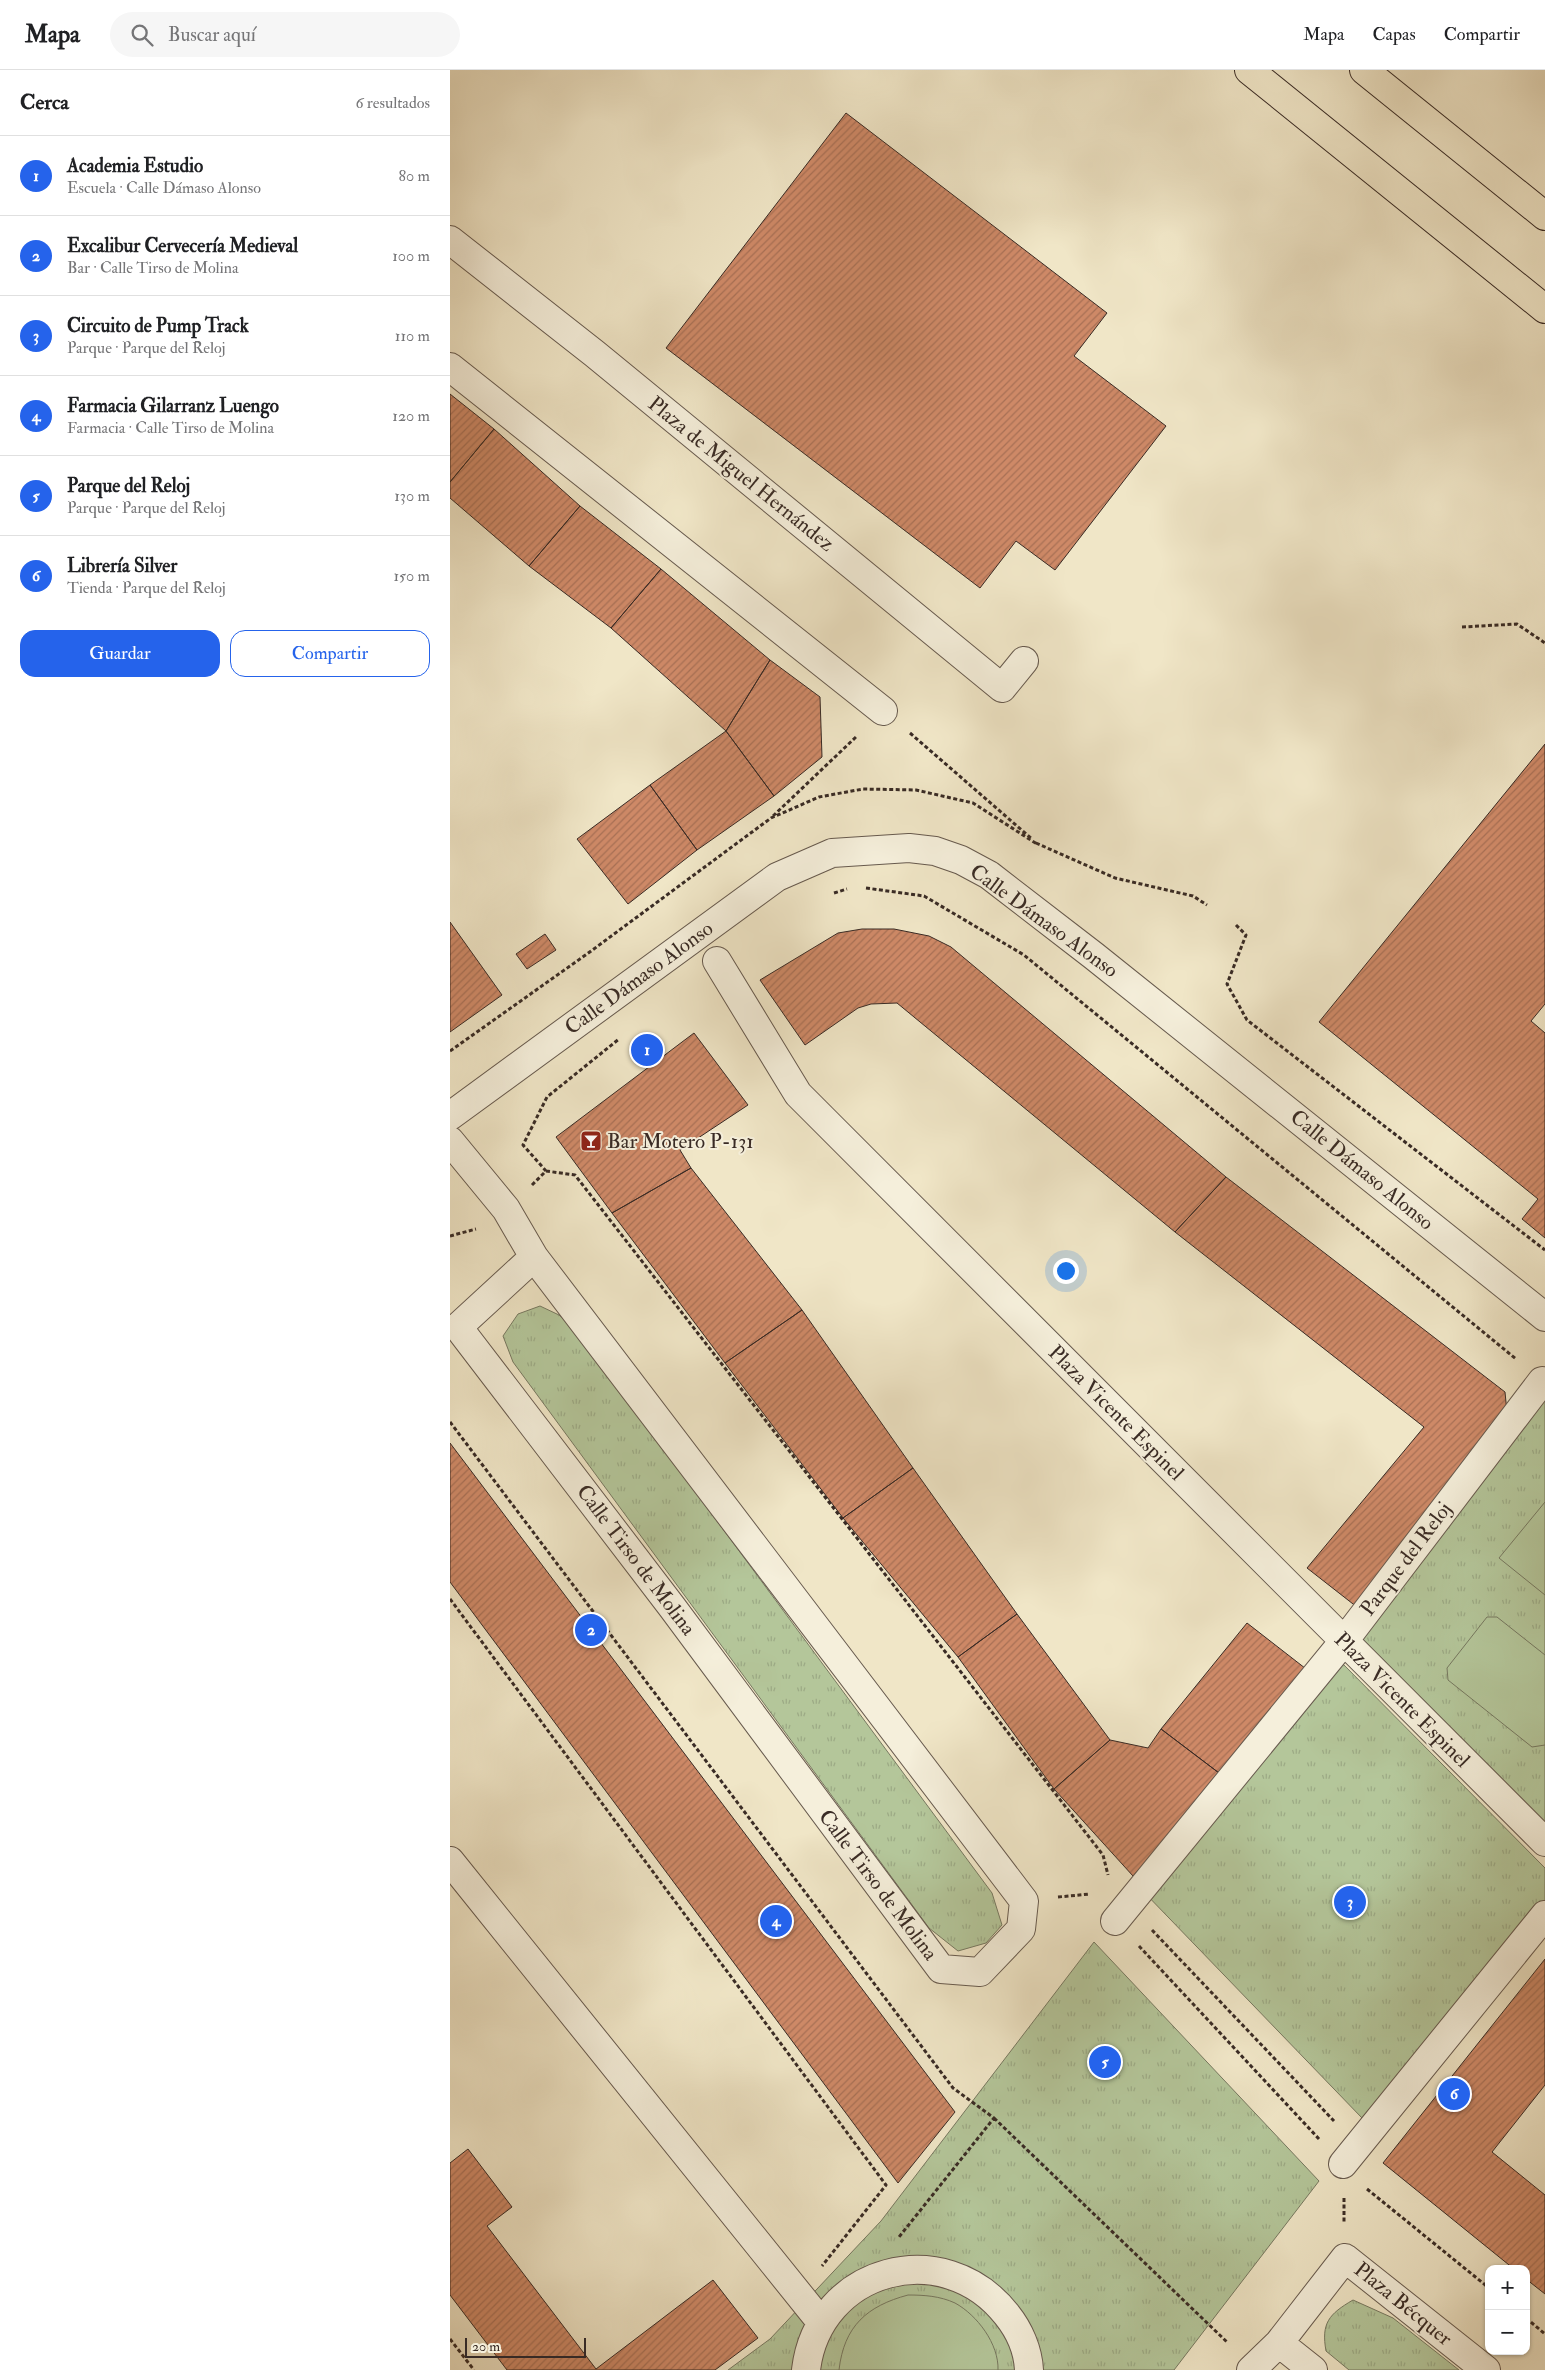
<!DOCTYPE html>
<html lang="es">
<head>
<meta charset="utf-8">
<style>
  :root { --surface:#fff; --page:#f6f6f6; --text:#202124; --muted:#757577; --line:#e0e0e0; --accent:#2563eb }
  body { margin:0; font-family:"IM FELL Double Pica",serif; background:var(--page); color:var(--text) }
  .controls { position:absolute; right:15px; bottom:15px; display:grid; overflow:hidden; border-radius:10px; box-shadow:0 1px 4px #0004 }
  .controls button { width:45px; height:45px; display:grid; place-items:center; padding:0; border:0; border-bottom:1px solid var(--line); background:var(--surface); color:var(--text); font:25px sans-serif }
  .scale { position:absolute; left:15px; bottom:12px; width:121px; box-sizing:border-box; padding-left:5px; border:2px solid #392b25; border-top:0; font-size:14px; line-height:18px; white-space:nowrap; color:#392b25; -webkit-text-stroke:4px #f5efdb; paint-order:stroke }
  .you { position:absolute; left:615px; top:1200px; width:18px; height:18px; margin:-12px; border:4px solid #fff; border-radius:50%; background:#1a73e8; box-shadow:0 0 0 8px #1a73e833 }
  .badge { display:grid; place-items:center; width:32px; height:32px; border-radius:50%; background:var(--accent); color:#fff; font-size:16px; font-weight:700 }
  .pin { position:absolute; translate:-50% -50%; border:2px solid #fff; box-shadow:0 1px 5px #0006 }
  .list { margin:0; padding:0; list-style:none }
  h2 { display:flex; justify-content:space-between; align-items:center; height:65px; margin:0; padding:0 20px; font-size:21px }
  h2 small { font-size:16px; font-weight:400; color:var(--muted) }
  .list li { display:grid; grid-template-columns:32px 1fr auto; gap:15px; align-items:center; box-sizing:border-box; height:80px; padding:0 20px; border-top:1px solid var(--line) }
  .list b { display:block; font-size:19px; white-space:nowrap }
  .list p { margin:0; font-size:16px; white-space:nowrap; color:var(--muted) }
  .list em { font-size:16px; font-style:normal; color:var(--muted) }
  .actions { display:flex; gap:10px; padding:15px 20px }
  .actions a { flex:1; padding:11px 0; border:1px solid var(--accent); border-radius:15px; text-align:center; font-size:18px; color:var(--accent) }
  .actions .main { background:var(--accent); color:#fff }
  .icon { flex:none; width:28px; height:28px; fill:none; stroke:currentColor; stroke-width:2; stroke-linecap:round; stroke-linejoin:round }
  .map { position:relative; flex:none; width:1095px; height:2300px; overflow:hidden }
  header { display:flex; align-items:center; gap:30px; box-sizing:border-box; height:70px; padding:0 25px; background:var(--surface); border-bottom:1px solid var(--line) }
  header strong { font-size:24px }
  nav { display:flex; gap:28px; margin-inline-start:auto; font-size:18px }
  .search { width:350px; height:45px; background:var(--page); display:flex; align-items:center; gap:12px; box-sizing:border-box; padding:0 18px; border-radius:28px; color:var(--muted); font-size:19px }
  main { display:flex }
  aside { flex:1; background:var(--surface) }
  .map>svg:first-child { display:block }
  .park { fill:url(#park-tufts); stroke:#767860 }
  .pitch { fill:#b4c69a; stroke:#767860 }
  .building { fill:url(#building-hatch); stroke:#392b25 }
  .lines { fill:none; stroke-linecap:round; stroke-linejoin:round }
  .minor-casing { stroke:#675a4e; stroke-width:30 }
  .major-casing { stroke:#392b25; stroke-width:30 }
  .path { stroke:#392b25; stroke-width:3; stroke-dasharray:4 2.5; stroke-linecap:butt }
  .minor { stroke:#f5efdb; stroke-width:28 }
  .major { stroke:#f0e6c7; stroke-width:28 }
  .labels { text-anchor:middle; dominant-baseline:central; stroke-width:4; stroke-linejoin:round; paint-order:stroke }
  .street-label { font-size:21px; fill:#392b25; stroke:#f5efdb }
  .poi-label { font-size:21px; fill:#392b25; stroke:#f5efdb; text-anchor:start }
</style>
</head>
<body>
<header>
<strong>Mapa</strong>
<div class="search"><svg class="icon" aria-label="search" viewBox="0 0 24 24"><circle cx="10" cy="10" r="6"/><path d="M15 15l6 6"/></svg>Buscar aquí</div>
<nav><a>Mapa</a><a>Capas</a><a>Compartir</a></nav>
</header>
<main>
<aside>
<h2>Cerca<small>6 resultados</small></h2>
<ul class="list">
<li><span class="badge">1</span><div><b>Academia Estudio</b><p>Escuela · Calle Dámaso Alonso</p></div><em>80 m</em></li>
<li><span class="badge">2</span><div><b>Excalibur Cervecería Medieval</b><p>Bar · Calle Tirso de Molina</p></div><em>100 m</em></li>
<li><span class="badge">3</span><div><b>Circuito de Pump Track</b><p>Parque · Parque del Reloj</p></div><em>110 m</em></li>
<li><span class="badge">4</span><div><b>Farmacia Gilarranz Luengo</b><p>Farmacia · Calle Tirso de Molina</p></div><em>120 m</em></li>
<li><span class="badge">5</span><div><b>Parque del Reloj</b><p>Parque · Parque del Reloj</p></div><em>130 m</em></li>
<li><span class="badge">6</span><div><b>Librería Silver</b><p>Tienda · Parque del Reloj</p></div><em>150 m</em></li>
</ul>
<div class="actions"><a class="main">Guardar</a><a>Compartir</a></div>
</aside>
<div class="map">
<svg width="1095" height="2300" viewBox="0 0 1095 2300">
  <defs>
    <pattern id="park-tufts" width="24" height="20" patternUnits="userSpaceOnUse" patternTransform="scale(1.25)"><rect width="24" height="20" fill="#b4c69a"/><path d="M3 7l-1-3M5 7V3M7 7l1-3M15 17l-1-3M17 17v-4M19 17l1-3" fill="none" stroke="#9caa85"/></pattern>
    <pattern id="building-hatch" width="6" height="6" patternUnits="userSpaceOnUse" patternTransform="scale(1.25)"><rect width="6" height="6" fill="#ce8967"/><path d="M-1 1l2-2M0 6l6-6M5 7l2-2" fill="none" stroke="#a87055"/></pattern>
  </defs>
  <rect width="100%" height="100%" fill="#f0e6c7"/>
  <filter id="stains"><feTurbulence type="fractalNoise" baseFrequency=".004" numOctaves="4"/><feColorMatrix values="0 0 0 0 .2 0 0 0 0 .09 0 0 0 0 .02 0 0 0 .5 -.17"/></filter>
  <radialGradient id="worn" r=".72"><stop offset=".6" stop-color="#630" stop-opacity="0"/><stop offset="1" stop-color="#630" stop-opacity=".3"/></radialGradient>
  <path class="park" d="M90 1236 109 1245 125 1259 542 1823 552 1855 536 1873 508 1881 479 1858 63 1292 53 1266 68 1244Z
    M1095 1327V1755L894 1571Z
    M889 1590 1095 1798V1845L929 2051 912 2048 691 1819Z
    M644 1872 869 2111 724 2300H278L320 2269 431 2151Z
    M903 2230 943 2248 1009 2300H899L876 2281C871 2253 879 2244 903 2230Z"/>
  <path class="pitch" d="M1095 1432V1525L1049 1488Z
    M1037 1547H1047L1095 1585V1675L1082 1677 998 1610 997 1598Z
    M458 2225C474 2225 490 2226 505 2233 527 2245 549 2274 548 2300H389C394 2256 417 2236 458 2225Z"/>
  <path class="building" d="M396 43 657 243 624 286 716 356 605 500 566 471 530 518 216 278Z
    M0 324 44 359 0 412Z
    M44 359 130 436 79 496 0 428V412Z
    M130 436 211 499 161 558 79 496Z
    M211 499 320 590 276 661 161 558Z
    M320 590 370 627 372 687 324 726 276 661Z
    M276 661 324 726 247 780 200 715Z
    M1095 674V934L1081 951 1095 963V1168L1072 1149 1088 1129 869 952Z
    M200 715 247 780 178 834 127 769Z
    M0 852 52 925 0 962Z
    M412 859H444L479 866 501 877 776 1107 725 1162 447 933 421 934 408 938 355 975 310 910 388 863Z
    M95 864 106 880 77 899 66 884Z
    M244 963 298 1035 230 1080 241 1098 162 1143 106 1067Z
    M241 1098 352 1240 275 1293 162 1143Z
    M776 1107 1055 1322 1058 1353 912 1541 857 1498 974 1357 725 1162Z
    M352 1240 463 1398 393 1448 275 1293Z
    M0 1373 505 2042 448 2113 0 1512Z
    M463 1398 567 1544 508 1587 393 1448Z
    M567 1544 660 1670 604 1719 508 1587Z
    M797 1553 860 1602 773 1706 711 1659Z
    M711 1659 773 1706 683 1806 604 1719 660 1670 698 1678Z
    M1095 1889V2015L1042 2082 1095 2125V2224L1076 2209V2199H1064L933 2093Z
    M18 2079 62 2137 37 2156 146 2299 263 2210 308 2268 265 2300H57L0 2225V2093Z"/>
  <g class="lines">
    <g class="minor-casing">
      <path id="minor" d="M0 170 145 284 552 618 574 591
        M0 297 433 641
        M267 891 348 1024 1095 1772
        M0 1046 327 807 382 783 459 778 485 781 511 790 539 805 644 886 1095 1247
        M0 1071 56 1139 84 1187 574 1831 571 1859 530 1902 491 1899 222 1537 8 1257 84 1187
        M0 1791 371 2252
        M665 1851 894 1571 1092 1311
        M893 2094 1095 1845
        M356 2300C368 2198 494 2164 557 2245 569 2260 578 2280 579 2300
        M801 2300 829 2273
        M863 2300 829 2273 895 2188 1036 2300"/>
    </g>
    <g class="major-casing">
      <path id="major" d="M799 0 1095 239
        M914 0 1095 146"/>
    </g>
    <path class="path" d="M1012 557 1067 554 1095 573
      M460 663 582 769
      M323 746 407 666
      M586 773 665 808 743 826 757 835
      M416 818 474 826 574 885 1066 1289
      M384 823 397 819
      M786 855 796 865 777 914 797 950 1095 1180
      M0 981 137 884 321 748 369 727 413 719 466 720 523 733 587 774
      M96 1101 125 1105 653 1785 658 1805
      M82 1115 96 1101 73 1075 97 1027 169 969
      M0 1166 26 1159
      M0 1352 503 2018 544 2048 449 2167
      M0 1529 436 2115 372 2196
      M608 1827 640 1824
      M702 1860 884 2051
      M689 1876 869 2069
      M544 2048 778 2273
      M917 2119 1039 2218
      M894 2128V2154
      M1076 2248 1095 2264
      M0 2269 24 2300"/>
    <use href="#minor" class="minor"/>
    <use href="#major" class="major"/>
  </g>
  <defs>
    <g id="bar-square" transform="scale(1.125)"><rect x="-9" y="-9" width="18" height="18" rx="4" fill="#8f2418" stroke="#f5efdb"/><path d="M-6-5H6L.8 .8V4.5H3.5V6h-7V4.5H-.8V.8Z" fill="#fff"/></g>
  </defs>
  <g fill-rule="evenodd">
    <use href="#bar-square" x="141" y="1071"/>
  </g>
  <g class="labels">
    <g class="street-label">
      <text transform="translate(291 404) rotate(39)">Plaza de Miguel Hernández</text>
      <text transform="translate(594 851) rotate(36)">Calle Dámaso Alonso</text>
      <text transform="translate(189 908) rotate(-36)">Calle Dámaso Alonso</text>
      <text transform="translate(912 1100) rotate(39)">Calle Dámaso Alonso</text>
      <text transform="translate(666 1343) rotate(45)">Plaza Vicente Espinel</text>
      <text transform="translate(956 1489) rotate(-53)">Parque del Reloj</text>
      <text transform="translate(186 1490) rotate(53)">Calle Tirso de Molina</text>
      <text transform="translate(952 1630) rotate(45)">Plaza Vicente Espinel</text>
      <text transform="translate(428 1815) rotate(53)">Calle Tirso de Molina</text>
      <text transform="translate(953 2234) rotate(39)">Plaza Bécquer</text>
    </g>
    <g class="poi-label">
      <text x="157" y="1071">Bar Motero P-131</text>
    </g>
  </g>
  <rect width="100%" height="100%" filter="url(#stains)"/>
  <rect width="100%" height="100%" fill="url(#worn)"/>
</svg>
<div class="controls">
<button>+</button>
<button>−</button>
</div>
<div class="scale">20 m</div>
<div class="you"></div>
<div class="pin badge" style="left:197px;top:980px">1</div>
<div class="pin badge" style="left:141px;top:1560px">2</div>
<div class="pin badge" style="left:900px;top:1832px">3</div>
<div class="pin badge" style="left:326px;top:1851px">4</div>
<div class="pin badge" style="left:655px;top:1992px">5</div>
<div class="pin badge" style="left:1004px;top:2024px">6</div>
</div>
</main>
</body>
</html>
